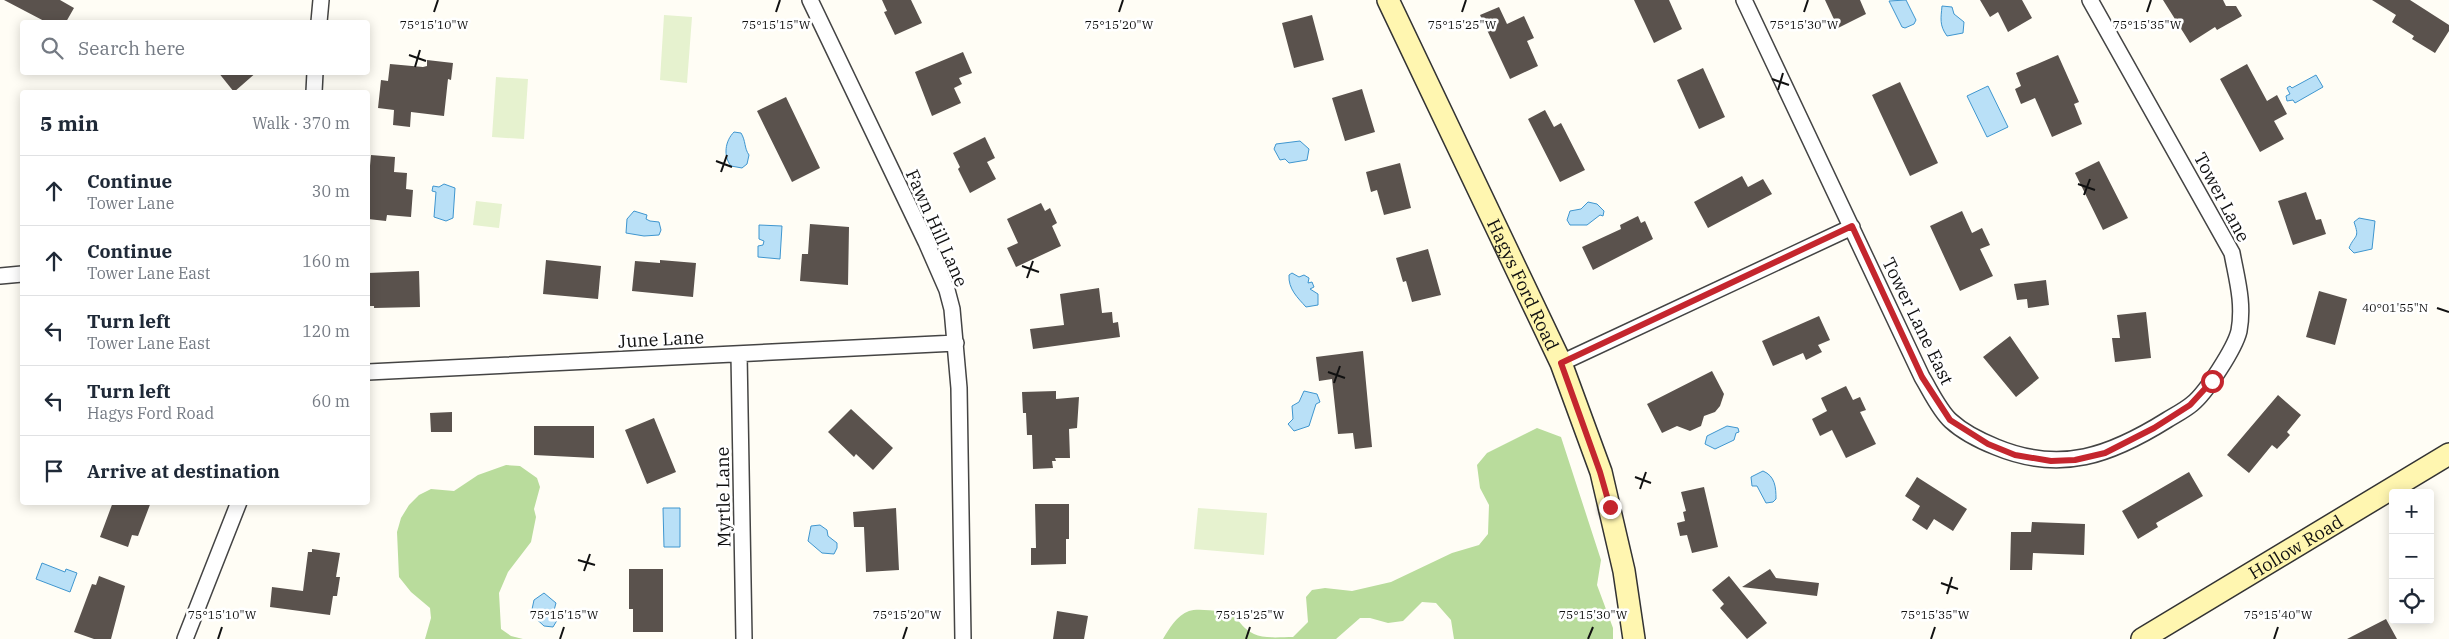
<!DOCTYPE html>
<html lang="en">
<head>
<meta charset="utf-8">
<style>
  :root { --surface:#fff; --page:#f6f6f7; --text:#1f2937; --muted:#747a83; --line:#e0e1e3 }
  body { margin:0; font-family:"IBM Plex Serif",serif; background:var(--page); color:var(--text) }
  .controls { position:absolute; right:15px; bottom:15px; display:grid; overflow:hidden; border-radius:5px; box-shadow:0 2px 12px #0003 }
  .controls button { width:45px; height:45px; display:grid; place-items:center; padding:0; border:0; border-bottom:1px solid var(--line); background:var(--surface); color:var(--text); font:25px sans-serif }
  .stop { position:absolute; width:15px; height:15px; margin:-11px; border:4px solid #c4262e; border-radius:50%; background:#fff }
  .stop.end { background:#c4262e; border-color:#fff; box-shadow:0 1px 5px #0008 }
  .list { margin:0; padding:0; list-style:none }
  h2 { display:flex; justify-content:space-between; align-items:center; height:65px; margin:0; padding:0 20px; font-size:21px }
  h2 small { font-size:16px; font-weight:400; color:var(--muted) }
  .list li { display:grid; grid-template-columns:32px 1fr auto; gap:15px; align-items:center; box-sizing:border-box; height:70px; padding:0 20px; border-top:1px solid var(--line) }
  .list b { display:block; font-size:19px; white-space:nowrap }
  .list p { margin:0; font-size:16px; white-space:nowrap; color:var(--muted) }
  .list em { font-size:16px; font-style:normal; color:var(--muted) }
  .icon { flex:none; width:28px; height:28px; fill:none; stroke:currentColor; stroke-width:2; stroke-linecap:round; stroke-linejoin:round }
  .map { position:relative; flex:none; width:2449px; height:639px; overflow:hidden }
  .search { position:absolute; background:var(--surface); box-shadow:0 2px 12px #0003; left:20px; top:20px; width:350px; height:55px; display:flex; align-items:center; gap:12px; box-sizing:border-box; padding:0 18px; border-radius:5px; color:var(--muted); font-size:19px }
  .panel { position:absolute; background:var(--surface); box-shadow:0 2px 12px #0003; left:20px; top:90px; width:350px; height:415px; border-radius:5px }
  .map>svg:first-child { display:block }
  .forest { fill:#b9dc9c }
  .pitch { fill:#e6f2cf }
  .water { fill:#b9e0f7; stroke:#3f96cf }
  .building { fill:#5a524d }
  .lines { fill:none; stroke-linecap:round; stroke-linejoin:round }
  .street-casing { stroke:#444; stroke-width:18 }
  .secondary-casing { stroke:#333; stroke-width:24 }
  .street { stroke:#fff; stroke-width:15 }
  .secondary { stroke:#fff6b0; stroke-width:21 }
  .route { stroke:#c4262e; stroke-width:6 }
  .ticks { fill:none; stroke:#111; stroke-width:2 }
  .labels { text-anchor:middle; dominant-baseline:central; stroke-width:5; stroke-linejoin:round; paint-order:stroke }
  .street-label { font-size:18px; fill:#111; stroke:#fff }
  .ticks-label { font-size:12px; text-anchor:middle; fill:#111; stroke:#fff; stroke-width:5; stroke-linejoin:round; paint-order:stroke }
</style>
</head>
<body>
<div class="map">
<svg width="2449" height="639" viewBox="0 0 2449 639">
  <rect width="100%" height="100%" fill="#fffdf5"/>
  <path class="forest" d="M1537 428 1561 437 1601 560 1597 585 1613 628V639H1454L1451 620 1436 603 1422 602 1403 621 1388 623 1370 618H1360L1336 639H1163C1169 629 1177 615 1189 611 1198 608 1226 611 1234 617 1242 623 1243 629 1254 634 1264 639 1281 637 1293 637L1308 622 1306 597 1312 590 1325 588 1352 591 1391 582 1452 553 1479 545 1488 534 1489 505 1480 488 1477 465 1487 453Z
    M506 465 520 466 537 478 540 487 534 509 536 517 531 542 508 572 499 593 501 629 511 636 523 639H425L431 618 430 608 411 592 399 577 397 532 401 518 409 505 419 495 431 489 454 491 478 475Z"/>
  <path class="pitch" d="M664 15 692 17 687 83 660 80Z
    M496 77 528 79 524 139 492 137Z
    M476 201 502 204 499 228 473 225Z
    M1198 508 1267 513 1264 555 1194 549Z"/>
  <path class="water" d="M1906 0 1916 20 1914 24 1905 28 1902 27 1889 1Z
    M1942 6 1952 7 1954 14 1964 22 1963 33 1947 36C1939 25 1941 18 1942 6Z
    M2316 75 2323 87 2295 103 2293 100 2287 101 2286 96 2290 94 2287 88 2290 86 2292 88Z
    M1988 86 2008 127 1987 137 1967 96Z
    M734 132 741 133C746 141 744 148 749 155L747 164 742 168 731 166C723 156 725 141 734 132Z
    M1300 141 1309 149 1307 160 1289 163 1285 159 1280 160 1274 149 1276 144Z
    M444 184 455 188 453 218 446 221 434 217 436 192 432 191 433 186 439 187Z
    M1588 202 1597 204 1604 211 1603 216 1600 215 1587 225H1570L1567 220 1570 211 1581 209Z
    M634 211 647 215 646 219 650 221 659 222 661 230 659 235 644 236 626 233 627 219Z
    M2359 218 2375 221 2372 249 2354 253 2349 248C2355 234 2360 239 2354 222Z
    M759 225 782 226 780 259 758 257V246L763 245 764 241 759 239Z
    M1292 273 1299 277 1304 275 1309 278 1308 283 1312 282 1314 287 1310 289 1318 294V305L1306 307C1298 298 1288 289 1289 275Z
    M1304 391 1317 394 1320 402 1316 404 1309 426 1294 431 1288 424 1293 419 1292 406 1299 402Z
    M1727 426 1738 428 1739 432 1736 433 1734 440 1715 449 1705 444 1707 436Z
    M1763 471C1775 476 1776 487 1776 499L1773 502 1766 503 1757 486H1752L1751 477Z
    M663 508H680V547H664Z
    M820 525 827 530 828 536 837 543V548L834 554 822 553 808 541 811 526Z
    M42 563 65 572 66 569 77 573 70 592 36 579Z
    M544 593 556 603 553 614 559 617 553 627 544 626 531 614 534 600Z"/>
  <path class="building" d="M4 0H60L74 8 66 22H46Z
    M882 0H911L922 23 895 35 884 12 887 11Z
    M1634 0H1669L1682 29 1654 43Z
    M1825 0H1860L1866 14 1838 28Z
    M1980 0H2022L2032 18 2008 32 1998 12 1990 17Z
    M2163 0H2223L2226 6H2236L2242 16 2217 30 2215 27 2190 43Z
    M2372 0H2410L2449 25V31L2435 53 2412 39 2414 36 2392 22 2396 15Z
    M1499 7 1507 24 1524 16 1534 38 1527 41 1538 66 1510 79 1480 15Z
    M1312 15 1324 60 1294 68 1282 23Z
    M963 52 972 73 959 78 962 84 954 88 961 103 932 116 915 72Z
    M2058 55 2079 102 2074 104 2082 124 2052 137 2035 98 2021 104 2015 89 2021 86 2016 73Z
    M427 60 453 63 451 80 448 79 444 116 411 112 410 127 393 125 394 110 378 108 381 80 388 81 390 64 423 67 427 66Z
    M2247 64 2267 101 2277 95 2287 114 2274 121 2284 139 2260 152 2220 79Z
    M1703 68 1725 117 1699 129 1677 80Z
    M218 72H257L234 92Z
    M1900 82 1938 163 1910 176 1872 95Z
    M1362 89 1375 132 1345 141 1332 98Z
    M786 97 820 168 792 182 757 111Z
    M1545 110 1554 127 1561 123 1585 170 1560 182 1528 119Z
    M985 137 995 158 987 162 996 179 970 193 958 169 960 167 953 153Z
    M371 155 395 157 394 172 407 173 406 189 413 190 411 217 387 215 386 221 368 219V187Z
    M2099 161 2128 218 2103 230 2075 173Z
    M1400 163 1411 208 1384 215 1377 190 1371 192 1366 172Z
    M1742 176 1748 187 1763 179 1772 194 1708 228 1694 202Z
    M2306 192 2316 220 2321 219 2326 234 2293 245 2278 201Z
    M1041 203 1045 211 1050 208 1057 223 1052 226 1061 246 1016 267 1007 248 1018 243 1007 219Z
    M1962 211 1972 233 1982 228 1990 245 1980 249 1993 276 1960 291 1930 226Z
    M1638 216 1641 223 1645 221 1653 239 1593 270 1582 247 1621 229 1620 225Z
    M810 224 849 227 848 285 800 281 802 254H808Z
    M1428 249 1441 295 1412 302 1406 281 1403 282 1396 258Z
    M546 260 601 266 598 299 543 294Z
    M660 260 696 263 693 297 632 291 635 261 660 263Z
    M419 271 420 307 374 308V306H368V273Z
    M2046 280 2049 305 2028 308 2027 299 2017 300 2014 284Z
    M1099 288 1102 313 1112 312 1113 323 1118 322 1120 337 1033 349 1030 329 1064 325 1060 294Z
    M2319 291 2347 299 2335 345 2306 337Z
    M2146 312 2151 358 2115 362 2112 338H2120L2117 315Z
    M1819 316 1830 340 1818 345 1822 352 1806 360 1803 353 1773 366 1762 341Z
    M2010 336 2039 378 2016 397 1983 357Z
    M1363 351 1372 447 1355 449 1353 433 1338 434 1332 379 1319 381 1316 357Z
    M1712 371 1724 394 1720 406 1715 412 1704 416 1701 426 1690 431 1677 426 1662 433 1647 404Z
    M1846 386 1853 400 1860 397 1866 410 1860 412 1876 444 1846 458 1832 430 1820 436 1812 419 1827 411 1821 398Z
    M1056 391V399L1079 397 1077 428 1069 429 1070 458H1055L1056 461H1052L1053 468 1033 469 1032 435H1027L1026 413H1023L1022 392Z
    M2278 395 2301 415 2287 432 2290 435 2277 449 2272 445 2249 473 2227 455Z
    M851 409 893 448 873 470 856 454 854 457 828 432Z
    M452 412V432H431L430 413Z
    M654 418 676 472 647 484 625 430Z
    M534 426H594V458L534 455Z
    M2189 472 2203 496 2156 523 2158 527 2138 539 2122 511Z
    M1917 477 1967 509 1953 531 1934 519 1927 530 1912 520 1920 506 1905 496Z
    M1704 487 1718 547 1692 553 1687 535 1680 536 1677 523 1685 521 1683 512 1686 511 1681 492Z
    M113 502H151L138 536 132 535 128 547 100 537Z
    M1035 504H1069V539H1066V564L1031 565V548H1036Z
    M896 508 899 570 866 572 864 527H854L853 512Z
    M2032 522 2085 524 2084 555 2033 553 2032 570H2010L2011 532H2031Z
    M312 549 340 553 336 577H340L337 596H333L330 615 270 607 272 587 303 591 308 552H312Z
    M629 569H663V632H633V609H629Z
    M1770 569 1776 578 1819 583 1817 596 1742 587Z
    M99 576 125 586 111 639H94L74 632 92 584 96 585Z
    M1729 576 1767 623 1747 639 1720 608 1724 604 1712 590Z
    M1057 611 1088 616 1084 639H1053Z
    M2386 619 2397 639H2347Z"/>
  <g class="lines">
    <g class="street-casing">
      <path id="street" d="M810 0 926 242 947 290 952 309 959 388 963 639
        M1744 0 1922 377C1930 390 1939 410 1951 421 1963 432 1981 441 1996 447 2061 474 2111 455 2167 420 2175 415 2185 410 2192 404 2206 393 2235 348 2239 331 2244 303 2237 280 2232 253L2090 0
        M319 22 321 0
        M314 92 315 72
        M0 276 22 274
        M739 354 744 639
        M1561 363 1852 227
        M368 372 956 343
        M185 639 239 502"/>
    </g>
    <g class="secondary-casing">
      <g id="secondary">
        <path id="s1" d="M1388 0 1561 363 1601 472 1624 571 1634 639"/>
        <path id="s2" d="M2142 639 2449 454"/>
      </g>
    </g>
    <use href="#street" class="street"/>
    <use href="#secondary" class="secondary"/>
  </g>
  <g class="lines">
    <path class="route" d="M1610 507 1600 472 1561 363 1852 226 1922 377 1950 420 1988 444 2015 455 2051 461 2075 460 2105 453 2154 428 2190 405 2212 381"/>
  </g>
  <path class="ticks" d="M434 12 438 0M776 12 780 0M1119 12 1123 0M1462 12 1466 0M1804 12 1808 0M2147 12 2151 0M409 55 426 61M415 67 420 50M1772 79 1789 85M1778 90 1783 73M716 161 732 167M721 172 727 155M2078 184 2095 190M2084 195 2090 179M1022 266 1039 272M1027 278 1033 261M2437 308 2449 312M1328 372 1345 378M1334 383 1340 366M1635 477 1651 483M1640 489 1646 472M578 560 595 565M584 571 590 554M1941 583 1958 589M1947 594 1952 577M218 639 222 627M560 639 564 627M903 639 907 627M1246 639 1250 627M1588 639 1593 627M1931 639 1935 627M2274 639 2278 627"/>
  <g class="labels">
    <g class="street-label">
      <text transform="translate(2222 197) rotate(62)">Tower Lane</text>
      <text transform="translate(937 228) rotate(66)">Fawn Hill Lane</text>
      <text stroke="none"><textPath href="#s1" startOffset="315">Hagys Ford Road</textPath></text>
      <text transform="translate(1918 321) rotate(64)">Tower Lane East</text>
      <text transform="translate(661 339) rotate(-3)">June Lane</text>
      <text transform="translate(723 497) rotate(-91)">Myrtle Lane</text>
      <text stroke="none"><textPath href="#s2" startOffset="179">Hollow Road</textPath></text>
    </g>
  </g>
  <g class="ticks-label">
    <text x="434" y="29">75°15'10"W</text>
    <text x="776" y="29">75°15'15"W</text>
    <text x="1119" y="29">75°15'20"W</text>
    <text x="1462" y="29">75°15'25"W</text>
    <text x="1804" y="29">75°15'30"W</text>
    <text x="2147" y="29">75°15'35"W</text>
    <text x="2395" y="312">40°01'55"N</text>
    <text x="222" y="619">75°15'10"W</text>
    <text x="564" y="619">75°15'15"W</text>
    <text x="907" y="619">75°15'20"W</text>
    <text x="1250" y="619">75°15'25"W</text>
    <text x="1593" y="619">75°15'30"W</text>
    <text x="1935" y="619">75°15'35"W</text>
    <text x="2278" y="619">75°15'40"W</text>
  </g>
</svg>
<div class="controls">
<button>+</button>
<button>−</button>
<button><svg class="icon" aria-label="locate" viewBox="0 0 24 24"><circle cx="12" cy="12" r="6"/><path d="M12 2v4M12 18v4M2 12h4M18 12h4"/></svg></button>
</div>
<div class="stop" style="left:2212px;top:381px"></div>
<div class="stop end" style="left:1610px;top:507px"></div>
<div class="search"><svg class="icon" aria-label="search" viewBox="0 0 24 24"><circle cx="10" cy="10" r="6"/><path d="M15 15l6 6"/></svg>Search here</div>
<section class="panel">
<h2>5 min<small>Walk · 370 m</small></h2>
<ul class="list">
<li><svg class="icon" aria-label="ahead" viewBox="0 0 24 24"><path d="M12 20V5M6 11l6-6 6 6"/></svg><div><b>Continue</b><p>Tower Lane</p></div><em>30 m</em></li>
<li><svg class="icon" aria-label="ahead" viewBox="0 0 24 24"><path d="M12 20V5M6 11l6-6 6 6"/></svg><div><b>Continue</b><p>Tower Lane East</p></div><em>160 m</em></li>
<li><svg class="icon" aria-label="left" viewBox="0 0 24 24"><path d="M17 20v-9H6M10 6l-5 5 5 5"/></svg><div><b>Turn left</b><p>Tower Lane East</p></div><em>120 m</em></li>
<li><svg class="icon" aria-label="left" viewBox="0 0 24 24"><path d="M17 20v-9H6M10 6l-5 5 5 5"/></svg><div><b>Turn left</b><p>Hagys Ford Road</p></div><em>60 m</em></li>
<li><svg class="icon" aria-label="arrive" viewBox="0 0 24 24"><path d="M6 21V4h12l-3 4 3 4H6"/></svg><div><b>Arrive at destination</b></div></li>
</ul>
</section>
</div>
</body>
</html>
